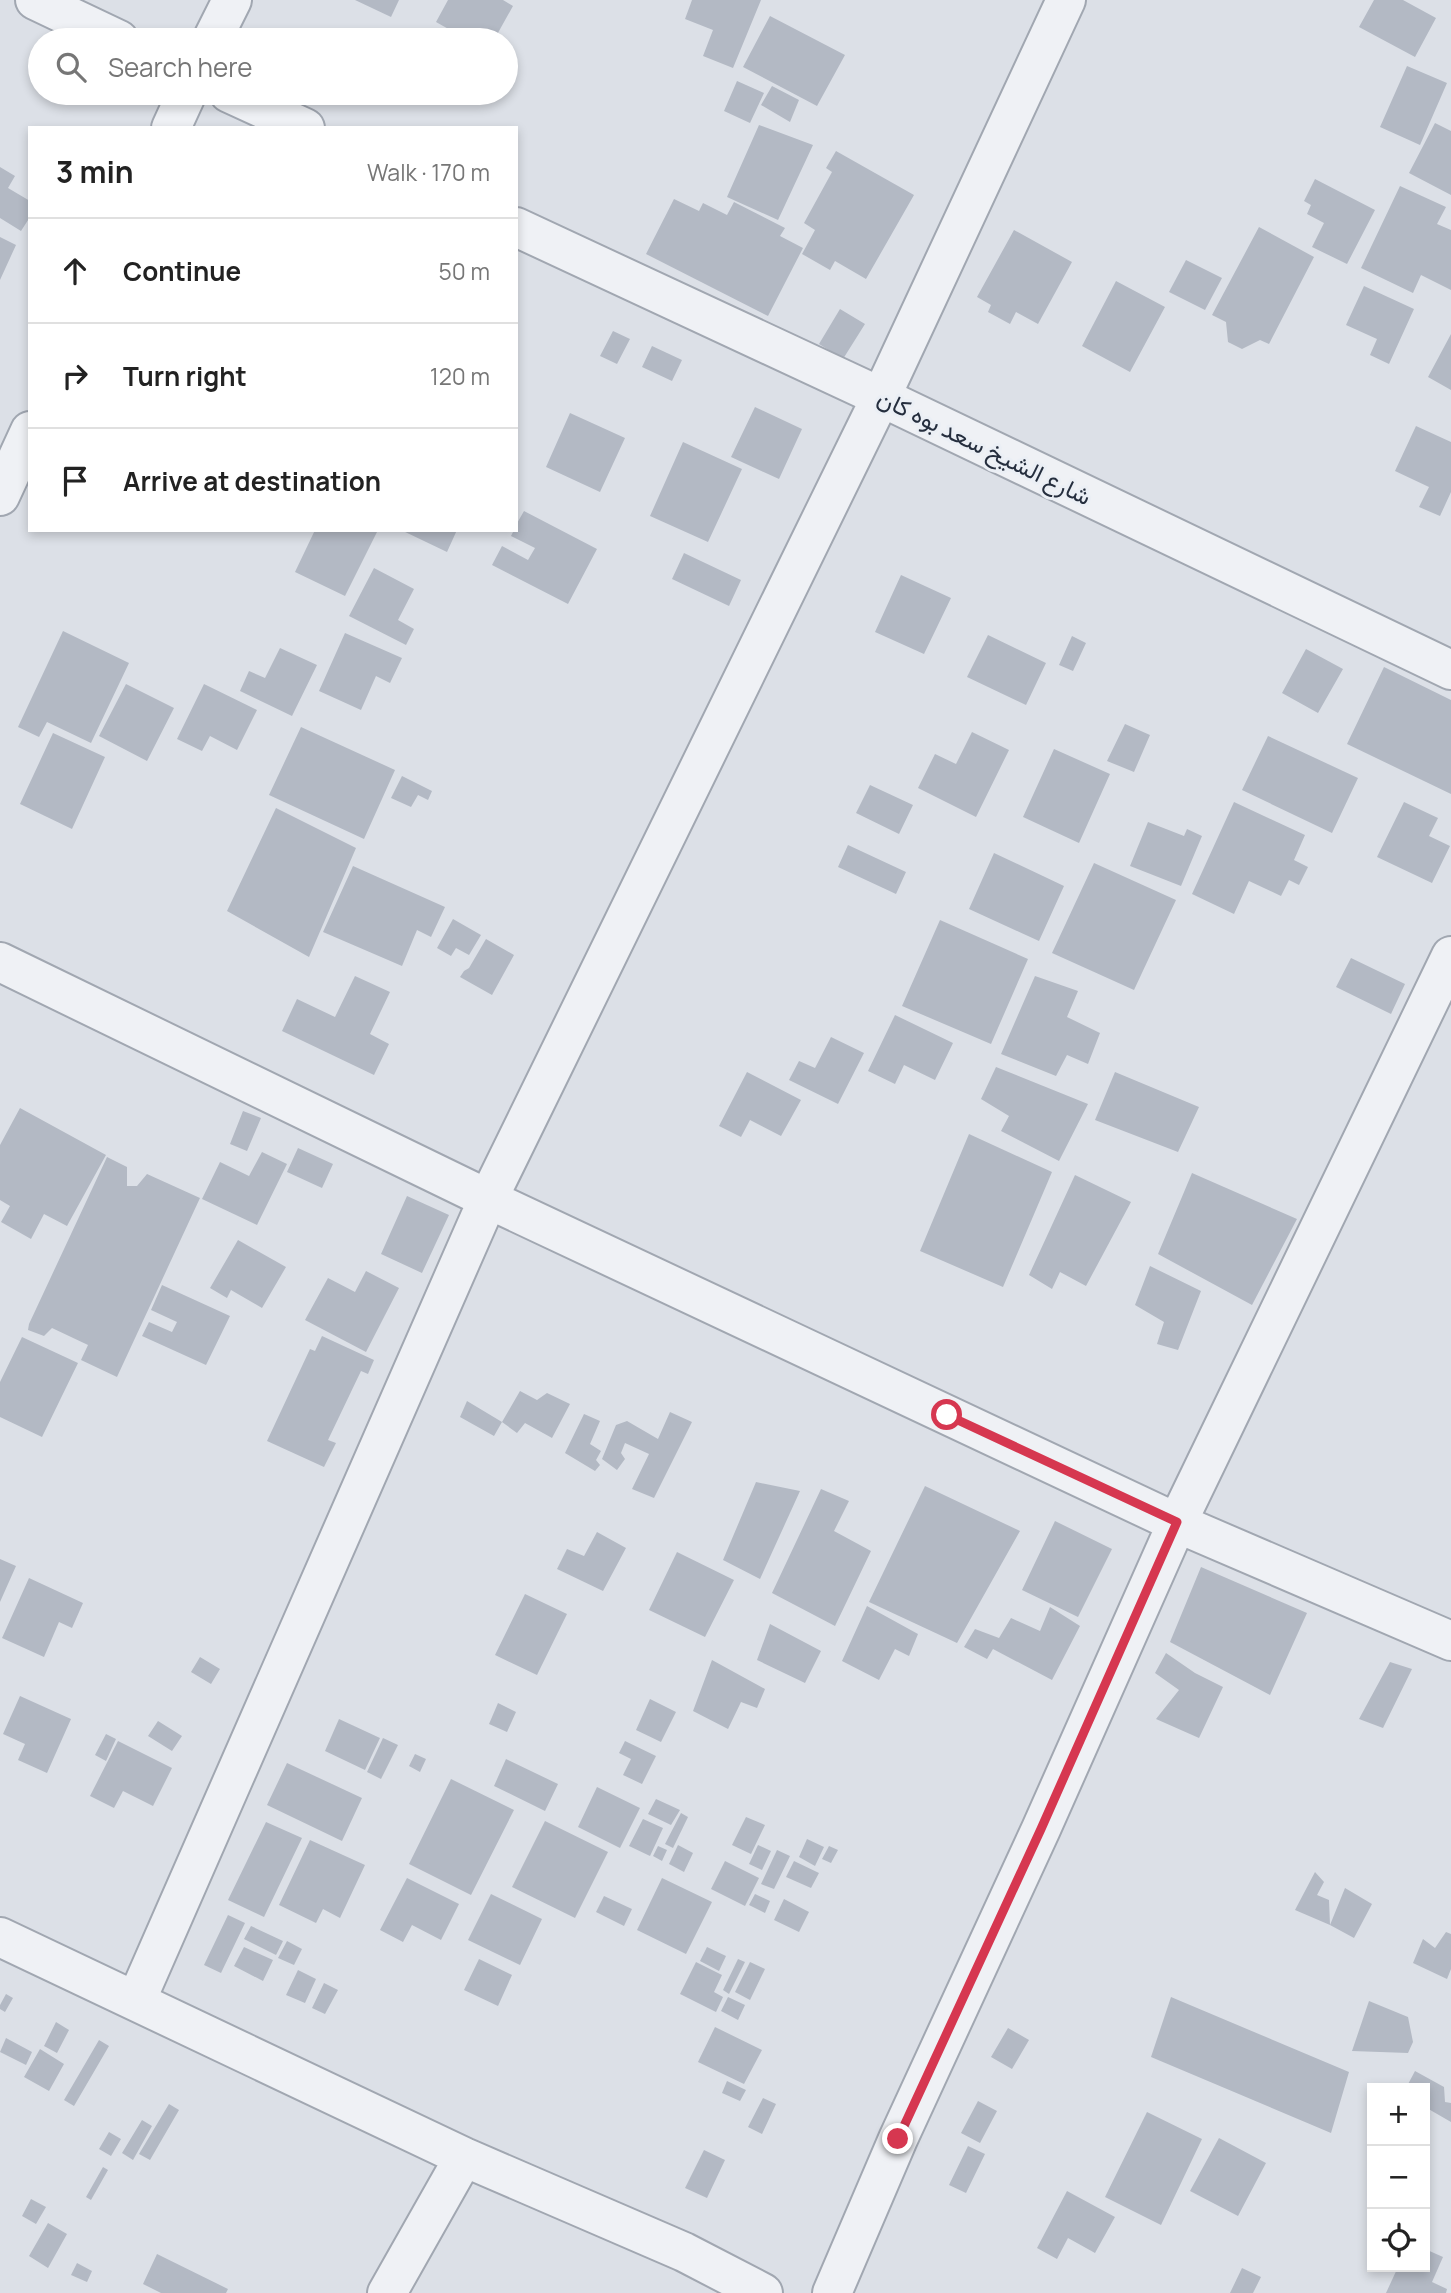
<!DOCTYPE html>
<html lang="en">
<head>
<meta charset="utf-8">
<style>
  :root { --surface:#fff; --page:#f2f2f2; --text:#222; --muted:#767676; --line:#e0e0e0 }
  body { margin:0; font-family:Manrope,Vazirmatn,sans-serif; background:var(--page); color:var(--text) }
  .controls { position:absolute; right:21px; bottom:21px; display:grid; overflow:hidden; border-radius:0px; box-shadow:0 4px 10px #0003 }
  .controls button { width:63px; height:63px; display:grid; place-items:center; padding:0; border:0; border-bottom:2px solid var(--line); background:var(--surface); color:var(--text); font:35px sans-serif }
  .stop { position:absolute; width:21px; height:21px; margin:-16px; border:5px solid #d63750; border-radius:50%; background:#fff }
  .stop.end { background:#d63750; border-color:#fff; box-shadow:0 2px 7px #0008 }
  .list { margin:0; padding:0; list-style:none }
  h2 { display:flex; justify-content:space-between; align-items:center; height:91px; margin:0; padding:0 28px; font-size:30px }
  h2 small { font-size:23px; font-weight:400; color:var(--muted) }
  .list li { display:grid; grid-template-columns:46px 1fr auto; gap:21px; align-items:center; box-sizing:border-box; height:105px; padding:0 28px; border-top:2px solid var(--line) }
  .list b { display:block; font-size:26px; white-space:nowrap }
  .list em { font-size:23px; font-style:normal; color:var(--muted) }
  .icon { flex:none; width:38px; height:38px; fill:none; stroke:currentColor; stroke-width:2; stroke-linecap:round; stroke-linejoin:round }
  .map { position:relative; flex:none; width:1451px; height:2293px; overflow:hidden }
  .search { position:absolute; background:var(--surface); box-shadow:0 4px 10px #0003; left:28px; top:28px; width:490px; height:77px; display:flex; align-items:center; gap:18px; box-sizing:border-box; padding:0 24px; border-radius:38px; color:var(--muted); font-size:26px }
  .panel { position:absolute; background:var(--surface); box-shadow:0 4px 10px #0003; left:28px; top:126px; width:490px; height:406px; border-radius:0px }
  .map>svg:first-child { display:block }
  .building { fill:#b3b9c4 }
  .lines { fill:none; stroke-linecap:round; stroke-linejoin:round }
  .minor-casing { stroke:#a1a7b1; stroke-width:42 }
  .minor { stroke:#eff1f5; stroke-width:38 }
  .route { stroke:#d63750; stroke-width:9 }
  .labels { text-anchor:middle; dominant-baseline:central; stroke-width:6; stroke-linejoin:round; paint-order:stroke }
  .street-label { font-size:24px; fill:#252e3e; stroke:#ebeff5 }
</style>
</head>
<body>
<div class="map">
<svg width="1451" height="2293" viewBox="0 0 1451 2293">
  <rect width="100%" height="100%" fill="#dce0e7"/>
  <path class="building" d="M355 0H399L391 17Z
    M448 0H503L513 6 494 40H468L436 22Z
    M692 0H761L733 68 703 56 713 30 685 19Z
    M1374 0H1403L1436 18 1415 57 1359 27Z
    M770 16 845 55 817 106 743 67Z
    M1407 66 1447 83 1420 145 1380 127Z
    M737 81 764 93 750 123 724 111Z
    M772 86 799 100 790 122 761 105Z
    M1435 123 1451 131V195L1409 173Z
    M759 125 813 145 778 220 727 197Z
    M836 151 914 195 866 279 835 261 830 270 802 254 815 230 804 223 832 172 826 168Z
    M0 167 15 176 8 188 30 201V217L21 231 0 218Z
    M1315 179 1375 210 1347 264 1312 247 1324 223 1307 214 1311 205 1304 201Z
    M1400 186 1446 207 1437 224 1451 230V290L1421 275 1413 293 1361 268Z
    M674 199 699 211 703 203 727 215 734 202 785 228 780 236 803 248 768 316 646 254Z
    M1259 227 1314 257 1269 344 1260 340 1242 349 1228 342 1226 322 1212 315Z
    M1014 230 1072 262 1038 324 1016 312 1010 324 988 312 991 305 977 297Z
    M0 237 16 245 0 280Z
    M1186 260 1222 278 1205 310 1169 292Z
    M1116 281 1165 307 1130 372 1082 346Z
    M1364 286 1414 309 1389 364 1370 355 1377 339 1346 325Z
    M840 309 865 324 843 359 819 344Z
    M613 331 630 339 617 364 600 356Z
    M1451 334V390L1428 377Z
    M652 346 682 360 672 381 642 367Z
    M755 407 802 429 779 479 731 457Z
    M570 413 625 438 600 492 546 467Z
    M1416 426 1451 442V492L1440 516 1419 507 1429 487 1395 471Z
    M683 442 742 469 708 542 650 516Z
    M524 511 597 549 568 604 492 565 502 546 528 560 535 548 511 536 514 530H516V525Z
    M315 530H378L345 596 295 572Z
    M401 530H457L447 552Z
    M684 553 741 580 729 606 672 579Z
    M374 568 414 589 398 620 414 629 406 645 349 616Z
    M901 575 951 598 924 654 875 632Z
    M63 631 129 663 91 743 47 722 39 737 18 727Z
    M345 633 402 658 390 683 376 676 361 710 319 691Z
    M988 635 1046 663 1026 705 967 677Z
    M1072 636 1086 643 1073 671 1059 665Z
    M280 648 317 665 292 716 240 691 249 671 265 678Z
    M1306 649 1343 669 1318 713 1282 693Z
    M1384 667 1451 700V794L1347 744Z
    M126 684 174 708 147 761 99 736Z
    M204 684 257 710 237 750 210 736 202 751 177 739Z
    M1125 724 1150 735 1134 772 1107 761Z
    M301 727 395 770 364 839 269 795Z
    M972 732 1009 750 976 817 918 788 935 754 956 764Z
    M53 733 105 757 72 829 20 804Z
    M1268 736 1358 778 1332 833 1242 790Z
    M1054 749 1110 774 1079 843 1023 817Z
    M402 776 432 791 428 800 418 795 411 807 391 798Z
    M870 785 913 805 899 834 856 813Z
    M1234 802 1305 835 1294 860 1308 867 1299 885 1289 880 1281 896 1249 881 1234 914 1192 894Z
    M1404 802 1438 818 1429 836 1450 846 1432 883 1377 857Z
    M276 808 356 848 309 957 227 911Z
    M1148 822 1184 836 1187 829 1202 836 1181 886 1130 866Z
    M848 845 906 872 896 894 838 867Z
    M994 853 1064 886 1039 941 969 909Z
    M1094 863 1176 900 1134 990 1052 953Z
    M353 866 445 907 431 937 417 930 402 966 323 932Z
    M453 919 481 935 469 955 456 948 451 956 437 948Z
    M940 920 1028 959 991 1044 902 1006Z
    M486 939 514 955 492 995 460 977 464 971 469 968Z
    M1351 958 1405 984 1391 1014 1336 987Z
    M355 976 390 992 370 1034 389 1044 374 1075 282 1031 297 999 335 1017Z
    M1035 976 1078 991 1067 1017 1100 1033 1088 1064 1067 1055 1056 1076 1001 1054Z
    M895 1015 953 1043 935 1080 904 1065 895 1084 868 1071Z
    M831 1037 864 1053 838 1104 789 1080 799 1061 815 1068Z
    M996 1067 1088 1104 1059 1161 1001 1131 1009 1116 981 1099Z
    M747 1072 801 1100 781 1136 750 1120 741 1137 719 1126Z
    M1115 1072 1199 1107 1178 1152 1095 1120Z
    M20 1108 106 1155 67 1226 44 1214 31 1239 1 1222 10 1206 0 1200V1145Z
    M243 1111 261 1118 247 1151 230 1144Z
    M969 1134 1052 1172 1003 1287 920 1251Z
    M298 1148 333 1164 322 1188 287 1172Z
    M262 1152 287 1164 257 1225 202 1199 220 1162 249 1176Z
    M107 1157 127 1167V1186H137L147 1174 200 1198 117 1377 81 1360 88 1345 52 1328 44 1336 28 1330 29 1324Z
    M1192 1173 1297 1219 1252 1305 1158 1254Z
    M1075 1175 1131 1202 1086 1286 1060 1272 1052 1289 1029 1275Z
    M407 1196 449 1215 422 1273 381 1254Z
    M238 1240 286 1267 262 1308 231 1290 227 1298 210 1288Z
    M1150 1266 1201 1291 1178 1350 1157 1344 1164 1322 1135 1305Z
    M366 1271 399 1288 366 1352 305 1320 328 1278 355 1292Z
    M162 1285 230 1316 206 1365 142 1336 149 1322 172 1332 177 1322 151 1310Z
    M322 1336 374 1360 368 1374 361 1371 328 1440 336 1443 324 1467 267 1441 310 1349 315 1351Z
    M22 1337 78 1363 42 1437 0 1417V1382Z
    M520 1391 537 1400 547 1393 570 1404 552 1438 525 1423 517 1433 502 1422Z
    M467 1401 502 1422 494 1436 460 1417Z
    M670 1412 692 1422 654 1498 632 1489 649 1454 625 1443 621 1453 625 1459 617 1470 602 1459 616 1425 627 1421 658 1439Z
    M584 1414 600 1421 590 1444 601 1451 596 1460 600 1465 595 1471 565 1453Z
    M756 1482 800 1491 760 1579 723 1560Z
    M925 1486 1020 1531 957 1643 869 1602Z
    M821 1489 849 1501 834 1531 871 1551 835 1626 772 1593Z
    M1055 1521 1112 1549 1078 1617 1022 1590Z
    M597 1532 626 1548 603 1591 557 1569 567 1549 584 1556Z
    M677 1552 734 1580 705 1637 649 1610Z
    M0 1559 16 1566 0 1602Z
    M1201 1567 1307 1613 1270 1695 1170 1642Z
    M29 1578 83 1603 72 1628 59 1622 44 1657 2 1638Z
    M525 1594 567 1614 537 1675 495 1655Z
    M867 1606 918 1634 909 1656 895 1649 879 1680 842 1661Z
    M1050 1607 1080 1626 1052 1680 993 1649 987 1659 964 1647 975 1629 999 1638 1011 1618 1040 1631Z
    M770 1624 821 1651 805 1683 757 1660Z
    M1166 1653 1195 1673 1223 1687 1199 1738 1156 1719 1179 1690 1155 1673Z
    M200 1657 220 1669 211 1684 191 1672Z
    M712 1660 765 1689 757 1708 741 1702 728 1729 693 1711Z
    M1390 1662 1412 1669 1383 1728 1359 1719Z
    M20 1696 71 1719 47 1773 18 1760 25 1744 3 1734Z
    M650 1699 676 1712 661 1742 636 1730Z
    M498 1703 516 1712 507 1732 489 1724Z
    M339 1719 380 1738 365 1770 325 1751Z
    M158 1721 182 1736 172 1751 148 1736Z
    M106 1734 116 1739 106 1761 95 1755Z
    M383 1738 398 1745 381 1779 367 1772Z
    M118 1741 172 1768 153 1806 123 1791 114 1808 90 1796Z
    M625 1741 656 1756 642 1784 623 1775 631 1759 619 1753Z
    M415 1754 426 1759 420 1772 409 1766Z
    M506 1759 558 1784 545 1811 494 1786Z
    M287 1763 362 1798 342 1841 267 1805Z
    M451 1779 514 1810 471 1895 409 1864Z
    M597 1787 640 1808 620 1848 578 1827Z
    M656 1799 680 1810 671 1825 648 1814Z
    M681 1813 688 1817 673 1848 665 1844Z
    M746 1817 765 1825 751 1854 732 1845Z
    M643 1819 663 1828 650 1856 629 1846Z
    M545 1821 608 1852 575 1918 512 1887Z
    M266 1822 302 1838 264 1917 228 1900Z
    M807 1839 824 1847 815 1866 799 1857Z
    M310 1840 365 1865 340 1918 323 1909 316 1923 279 1905Z
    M678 1845 693 1853 684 1872 669 1864Z
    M758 1845 771 1851 762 1870 749 1864Z
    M658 1846 667 1850 662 1861 653 1856Z
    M829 1846 838 1850 831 1863 822 1859Z
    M777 1850 790 1856 774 1889 761 1884Z
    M725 1861 759 1878 745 1906 711 1889Z
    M794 1861 819 1873 811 1888 786 1877Z
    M1315 1872 1324 1882 1317 1895 1329 1900 1330 1925 1345 1888 1372 1904 1354 1938 1330 1925 1295 1910Z
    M407 1878 459 1904 441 1940 412 1925 403 1942 380 1930Z
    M662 1878 712 1902 686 1954 637 1930Z
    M491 1894 542 1919 520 1965 468 1940Z
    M755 1894 770 1901 765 1913 749 1905Z
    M604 1896 632 1909 624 1926 596 1912Z
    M784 1899 809 1912 799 1932 774 1920Z
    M228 1915 245 1923 221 1973 204 1965Z
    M251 1926 283 1941 276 1955 244 1939Z
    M1446 1932 1451 1934V1969L1447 1979 1413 1963 1423 1939 1435 1948Z
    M287 1941 302 1949 294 1965 278 1958Z
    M244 1947 273 1960 263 1981 234 1966Z
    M707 1947 726 1956 719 1971 700 1961Z
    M479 1959 512 1975 498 2006 464 1990Z
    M738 1959 745 1962 729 1994 723 1990Z
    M696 1962 722 1975 714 1992 723 1997 716 2012 680 1994Z
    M750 1962 765 1969 750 2000 735 1992Z
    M298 1970 316 1979 305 2003 286 1995Z
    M324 1983 338 1990 325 2014 312 2008Z
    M6 1994 13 1998 5 2012 0 2009V2005Z
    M728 1997 745 2005 738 2020 721 2011Z
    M1171 1997 1349 2072 1331 2133 1151 2057Z
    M1369 2001 1408 2017 1413 2042 1408 2053 1352 2051Z
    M56 2022 69 2030 57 2053 44 2046Z
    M715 2027 762 2050 744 2084 698 2062Z
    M1008 2028 1029 2040 1012 2069 991 2057Z
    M6 2038 32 2052 26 2065 0 2052Z
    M99 2040 109 2046 74 2106 64 2100Z
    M40 2049 64 2064 49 2091 24 2077Z
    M1415 2071 1444 2087 1445 2102 1451 2103V2122L1425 2107V2088H1406Z
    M727 2081 746 2090 740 2101 722 2093Z
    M763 2098 776 2104 762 2134 748 2127Z
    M978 2101 997 2111 980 2143 961 2133Z
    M169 2104 179 2110 150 2160 139 2154Z
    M1147 2112 1202 2139 1161 2225 1105 2197Z
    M142 2120 152 2126 133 2160 122 2153Z
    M109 2132 121 2139 111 2156 99 2149Z
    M1219 2138 1266 2163 1238 2216 1190 2191Z
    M968 2146 985 2154 966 2193 949 2185Z
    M704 2150 725 2160 707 2198 685 2188Z
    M103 2167 108 2170 91 2200 86 2197Z
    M1067 2191 1115 2217 1095 2253 1068 2238 1057 2259 1037 2248Z
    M31 2199 46 2207 36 2224 22 2216Z
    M48 2223 67 2234 48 2268 29 2256Z
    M1425 2249 1443 2257 1432 2282 1447 2289 1446 2293H1386L1398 2267H1425Z
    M157 2254 228 2289 226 2293H161L143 2284Z
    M77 2263 92 2271 87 2282 71 2275Z
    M1242 2268 1261 2277 1253 2293H1230Z"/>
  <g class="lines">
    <g class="minor-casing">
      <path id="minor" d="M35 0 119 40
        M212 40 232 0
        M229 93 305 128
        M171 128 187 93
        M516 227 881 397 1451 670
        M0 496 30 431
        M0 962 488 1199 1177 1523 1451 1641
        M0 1937 464 2157 684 2252 763 2293
        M136 2001 488 1199 881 397 1066 0
        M387 2293 464 2157
        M832 2293 898 2139 1041 1829 1177 1523 1451 956"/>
    </g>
    <use href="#minor" class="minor"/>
  </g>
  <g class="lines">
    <path class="route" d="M898 2139 1041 1829 1177 1522 947 1415"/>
  </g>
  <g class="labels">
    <g class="street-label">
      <text transform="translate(985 446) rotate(26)">شارع الشيخ سعد بوه كان</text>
    </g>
  </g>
</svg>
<div class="controls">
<button>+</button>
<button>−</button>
<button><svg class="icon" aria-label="locate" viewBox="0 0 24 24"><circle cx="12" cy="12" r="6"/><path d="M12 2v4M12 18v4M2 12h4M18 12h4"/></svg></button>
</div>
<div class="stop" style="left:947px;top:1415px"></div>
<div class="stop end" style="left:898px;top:2139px"></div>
<div class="search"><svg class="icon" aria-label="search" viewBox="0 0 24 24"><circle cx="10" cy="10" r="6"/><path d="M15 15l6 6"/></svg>Search here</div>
<section class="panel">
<h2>3 min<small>Walk · 170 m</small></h2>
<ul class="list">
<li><svg class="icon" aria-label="ahead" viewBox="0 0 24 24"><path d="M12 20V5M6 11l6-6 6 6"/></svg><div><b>Continue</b></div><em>50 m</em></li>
<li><svg class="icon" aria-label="right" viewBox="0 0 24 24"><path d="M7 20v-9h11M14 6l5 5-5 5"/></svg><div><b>Turn right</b></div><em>120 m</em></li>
<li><svg class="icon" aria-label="arrive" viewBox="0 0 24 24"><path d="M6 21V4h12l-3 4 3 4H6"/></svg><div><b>Arrive at destination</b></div></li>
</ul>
</section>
</div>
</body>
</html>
